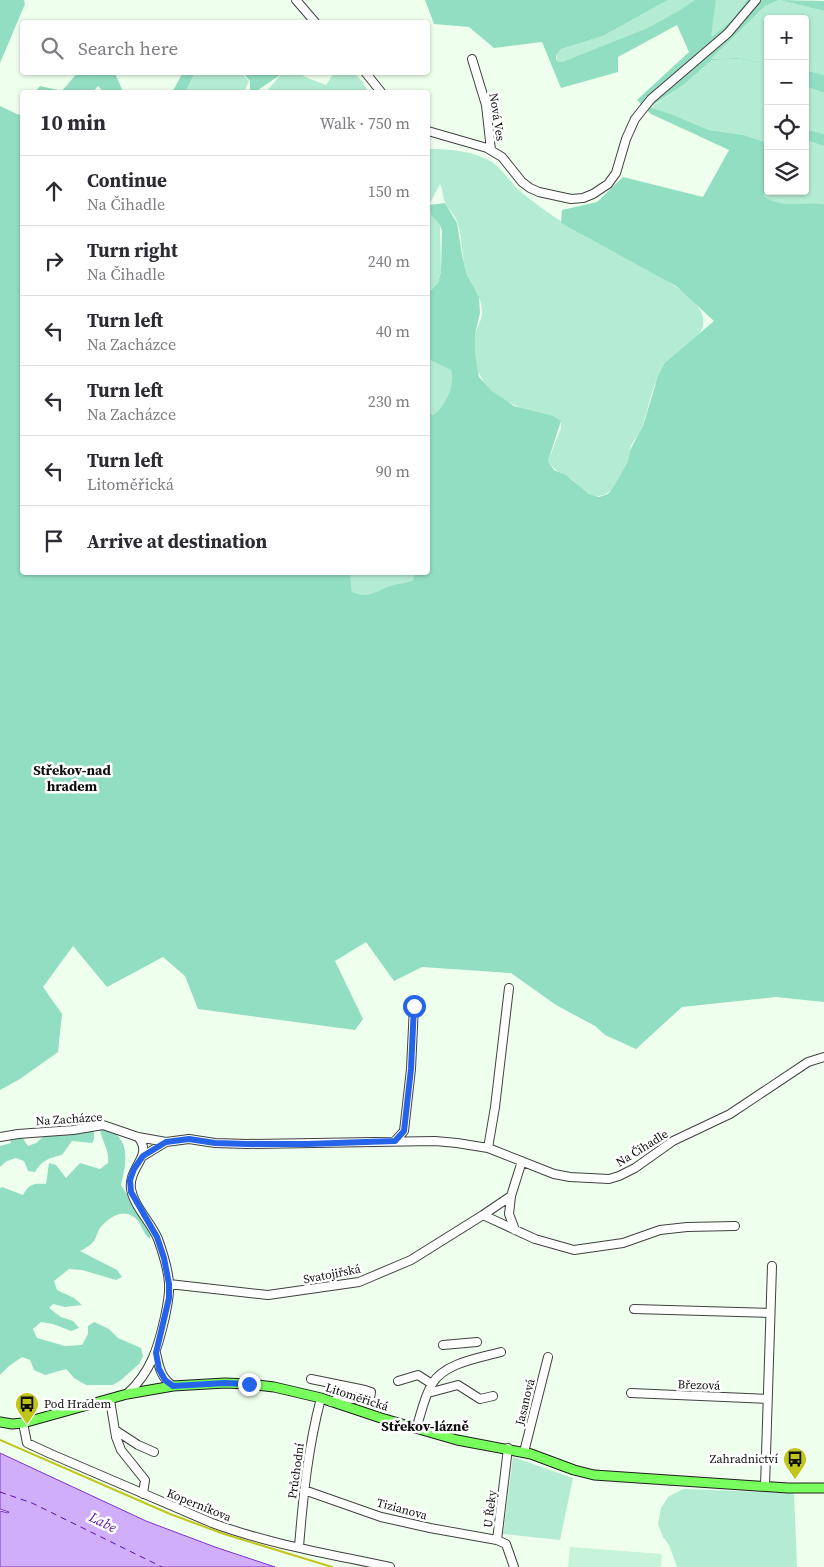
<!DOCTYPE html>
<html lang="en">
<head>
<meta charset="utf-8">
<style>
  :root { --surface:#fff; --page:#f2f2f3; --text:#2b2b33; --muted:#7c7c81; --line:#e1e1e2 }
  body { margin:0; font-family:"Source Serif 4",serif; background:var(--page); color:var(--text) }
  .controls { position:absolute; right:15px; top:15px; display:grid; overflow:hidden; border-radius:5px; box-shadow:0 1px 4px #0004 }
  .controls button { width:45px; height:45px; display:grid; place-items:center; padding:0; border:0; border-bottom:1px solid var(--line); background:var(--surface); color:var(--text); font:25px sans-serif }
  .stop { position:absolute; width:15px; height:15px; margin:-11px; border:4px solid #2563eb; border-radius:50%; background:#fff }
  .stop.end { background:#2563eb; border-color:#fff; box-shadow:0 1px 5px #0008 }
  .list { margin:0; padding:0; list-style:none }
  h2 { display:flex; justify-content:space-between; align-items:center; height:65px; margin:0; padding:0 20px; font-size:21px }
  h2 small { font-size:16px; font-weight:400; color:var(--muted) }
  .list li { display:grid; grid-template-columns:32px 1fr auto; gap:15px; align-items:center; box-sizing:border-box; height:70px; padding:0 20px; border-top:1px solid var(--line) }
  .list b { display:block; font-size:19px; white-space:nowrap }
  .list p { margin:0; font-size:16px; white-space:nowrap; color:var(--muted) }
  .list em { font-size:16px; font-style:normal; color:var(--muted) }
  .icon { flex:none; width:28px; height:28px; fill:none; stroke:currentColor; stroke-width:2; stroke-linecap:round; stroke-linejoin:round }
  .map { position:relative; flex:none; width:824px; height:1567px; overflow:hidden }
  .search { position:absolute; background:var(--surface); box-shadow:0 1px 4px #0004; left:20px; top:20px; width:410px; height:55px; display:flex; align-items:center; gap:12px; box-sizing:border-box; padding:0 18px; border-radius:5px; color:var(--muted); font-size:19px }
  .panel { position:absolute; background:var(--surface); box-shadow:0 1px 4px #0004; left:20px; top:90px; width:410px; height:485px; border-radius:5px }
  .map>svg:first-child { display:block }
  .green { fill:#b4ecd3 }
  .forest { fill:#92dec2 }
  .pitch { fill:#c6f3d9 }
  .water { fill:#d0aefa; stroke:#7f30d6 }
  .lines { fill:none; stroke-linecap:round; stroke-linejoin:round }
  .ferry { stroke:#5d0ea7; stroke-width:1; stroke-dasharray:6 5; stroke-linecap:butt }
  .minor-casing { stroke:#404040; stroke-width:10 }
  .major-casing { stroke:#1e1e1e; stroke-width:11 }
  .minor { stroke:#fff; stroke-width:8 }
  .major { stroke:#78ff5d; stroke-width:9 }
  .rail { stroke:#c1c61c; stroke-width:2 }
  .route { stroke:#2563eb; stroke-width:6 }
  .labels { text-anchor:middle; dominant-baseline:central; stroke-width:5; stroke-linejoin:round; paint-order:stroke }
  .street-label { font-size:12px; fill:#0d0d0d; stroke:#fff }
  .poi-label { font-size:12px; fill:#0d0d0d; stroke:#fff; text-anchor:start }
  .neighbourhood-label { font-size:14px; font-weight:bold; fill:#0d0d0d; stroke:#fff }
  .water-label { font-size:14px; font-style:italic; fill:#5d0ea7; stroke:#fff }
</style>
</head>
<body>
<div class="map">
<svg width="824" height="1567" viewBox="0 0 824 1567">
  <rect width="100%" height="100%" fill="#efffed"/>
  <path class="green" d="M668 0H695C664 28 602 46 562 62L557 61V52L561 49 603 36Z
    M716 0H747L732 20 713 36H710Z
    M779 0 824 11V75L805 70V19H768V143L744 135 709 130 671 114 651 109 653 106 682 86 712 60 738 59 749 61 737 58 711 59 765 6Z
    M283 72 300 73 305 77 326 85 334 73H354L363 82 368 92H266Z
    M195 73H241L249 81 244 92H185Z
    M805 86 824 93V134L805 129Z
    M805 140 824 146V204C804 201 746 214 768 175V191H805L807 158 805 157Z
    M430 149C451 149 473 151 492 162 499 166 513 185 521 192 548 214 576 232 607 248 630 261 697 290 703 317 708 340 671 353 661 371 652 388 648 408 643 425 641 433 633 440 630 448 629 453 630 458 628 463 623 474 613 495 599 496 589 497 581 488 574 481 563 472 557 474 548 461L561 428V421C515 406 470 398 474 338 475 330 482 321 482 313 483 297 471 287 467 274 461 257 463 238 457 221 454 214 448 209 445 202 442 196 443 189 440 184L429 205 431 215 440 225 441 272 438 283 428 293V150Z
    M428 359 452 370C456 383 445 407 433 415L428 412Z
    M414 572 413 580C405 584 397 583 390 586 374 593 369 599 352 592L350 573Z
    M513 1457 573 1478 560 1540 503 1534Z
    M683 1489 794 1493 797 1567H677L669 1545 663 1537 658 1524 661 1508 668 1497Z"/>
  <path class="forest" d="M0 0H24L25 4 0 63Z
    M425 0H668L603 36 561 49C557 53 555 56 557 61L562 62 648 28 677 12 695 0H716L711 36H713L732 20 747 0H779L765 6 711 59 737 58 768 64 738 59 712 60 682 86 653 105 651 108 671 114 709 130 744 135 768 143V175L764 182V196C779 209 805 201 824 204V1002L776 997 682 1007 636 1049 605 1035 595 1026 556 1005 511 973 422 967 394 981 366 942 335 961 363 1019 355 1030 198 1009 185 976 163 957 107 987 73 946 43 987 62 1014 58 1052 20 1079 0 1090V106L19 115 22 110V572H318L324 574 325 573H350L352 592C369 599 374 592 390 586 397 583 405 584 413 580L414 573 428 572V412L433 415C445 407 456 383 451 370L428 359V293L438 283 441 272 442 231 440 225 431 215 429 205 445 203 457 223 462 255 467 275 479 297 480 313 475 334V354L479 377 492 391 514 406 553 416 561 421 548 461 554 470 566 475 589 494 599 497 608 494 614 486 628 462 630 450 643 426 658 376 665 363 714 321 676 286 561 223 562 210 597 202 623 177 703 197 729 150 651 114 637 100 689 52 677 25 618 57V72L561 88 542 42 494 48 469 27 434 24Z
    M779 0 824 1V11L820 10Z
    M805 70 824 75V93L805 86Z
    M78 72 115 73 123 92H104L98 86 93 92H35L40 86 62 91Z
    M183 72 195 73 185 92H170L174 89Z
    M243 73H283L255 92H250V81Z
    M805 129 824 134V146L805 140Z
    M100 1128C132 1134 127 1160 121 1185L151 1233 150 1239C142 1234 142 1222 134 1217 122 1208 108 1218 100 1228 97 1232 97 1238 93 1242 90 1246 84 1249 80 1251L117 1270 122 1277 116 1280 82 1270 69 1269 54 1281 57 1290 74 1298 82 1305 65 1307 53 1304 49 1308 61 1317 73 1321 79 1328 71 1331 53 1324 41 1322 33 1329 37 1338 65 1346 82 1345 88 1334V1326L94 1322 109 1329 118 1338 141 1348 143 1356 139 1364 121 1380 113 1385H86L74 1378 66 1369 45 1375 34 1370 30 1360 22 1357 9 1366 0 1375V1188L2 1187 23 1195C29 1184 33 1183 46 1184L49 1163 56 1165 66 1178 80 1163 100 1169 108 1163C110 1150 101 1141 100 1128Z
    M94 1130V1139L92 1143 72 1141 62 1155C49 1158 42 1160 35 1172L28 1171 24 1161 16 1158 7 1161 0 1167V1146L11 1143 9 1137H22L28 1146 36 1143 43 1137Z"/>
  <path class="pitch" d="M570 1547 662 1554 661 1567H568Z"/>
  <path class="water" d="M0 1453 146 1521 215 1547 275 1567H0V1511L8 1513 9 1512 0 1509Z"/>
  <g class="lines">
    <path class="ferry" d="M0 1492 32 1503 162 1567"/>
    <g class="minor-casing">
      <path id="minor" d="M296 0 315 22
        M472 59 486 105 491 150
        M365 72 381 92
        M428 131 487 148 502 157 522 182 530 188 539 192 571 199 583 198 593 194 608 184 616 173 626 139 635 119 651 99 728 33 756 0
        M0 1137 18 1134 73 1130 103 1125 138 1137 166 1142 189 1139 215 1143 247 1144 435 1141 457 1143 488 1148 554 1174 570 1177 609 1179 619 1176 635 1168 673 1141 730 1114 808 1062 824 1057
        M395 1141 404 1131 411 1069 414 1006
        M488 1148 495 1107 509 988
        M143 1156 166 1142
        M483 1215 511 1196
        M515 1230 509 1214 511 1196 522 1161
        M169 1284 268 1295 359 1282 411 1260 483 1215 535 1239 574 1250 623 1243 660 1230 687 1227 735 1226
        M634 1309 770 1313
        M443 1345 477 1342
        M156 1353C159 1367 161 1378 173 1386
        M311 1379 365 1390 371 1392 370 1398 366 1400 340 1398 331 1402
        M398 1381 418 1375 432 1384
        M428 1393 458 1385 480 1399 493 1396
        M631 1393 767 1399
        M127 1394C151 1372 158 1348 165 1317 167 1306 170 1295 169 1283 168 1269 163 1253 158 1239 151 1222 134 1207 131 1189 128 1167 154 1156 138 1137
        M110 1400 116 1437 121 1450 145 1480 143 1494
        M23 1423 27 1443 51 1454 212 1523C269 1544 330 1554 390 1567
        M416 1429C421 1414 424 1397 432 1384 444 1363 479 1358 501 1352
        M115 1430 138 1445 154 1452
        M508 1448 497 1540 506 1544 514 1567
        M524 1452 548 1357
        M765 1486 772 1266
        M304 1490 381 1517 430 1528 497 1540
        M299 1547C303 1497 308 1447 321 1398"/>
    </g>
    <g class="major-casing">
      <path id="major" d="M0 1422 12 1424 23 1423 127 1394 173 1386 225 1383 249 1384 274 1387 321 1398 381 1418 457 1440 531 1454 574 1470 594 1475 788 1488H824"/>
    </g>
    <use href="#minor" class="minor"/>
    <use href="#major" class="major"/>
    <path class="rail" d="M0 1440 170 1514 224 1534 332 1567"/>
  </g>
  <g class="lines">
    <path class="route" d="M249 1384 225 1383 173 1386 165 1380 159 1369 156 1353 169 1298V1284L164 1258 157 1237 131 1192 130 1180 134 1169 143 1156 166 1142 189 1139 215 1143 247 1144H307L395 1141 404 1131 411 1069 414 1006"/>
  </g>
  <defs>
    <g id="bus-pin" transform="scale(1.25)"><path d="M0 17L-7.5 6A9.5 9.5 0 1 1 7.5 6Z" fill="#c1c61c" stroke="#fff"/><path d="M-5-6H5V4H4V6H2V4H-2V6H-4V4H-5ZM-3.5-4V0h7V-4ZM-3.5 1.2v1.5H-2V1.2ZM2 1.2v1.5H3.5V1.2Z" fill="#111"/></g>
  </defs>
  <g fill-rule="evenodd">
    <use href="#bus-pin" x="27" y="1404"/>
    <use href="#bus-pin" x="795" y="1459"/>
  </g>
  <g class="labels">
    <g class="street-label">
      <text transform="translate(497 117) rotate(81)">Nová Ves</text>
      <text transform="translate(69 1119) rotate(-4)">Na Zacházce</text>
      <text transform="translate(642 1148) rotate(-32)">Na Čihadle</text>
      <text transform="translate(332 1274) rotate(-11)">Svatojiřská</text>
      <text transform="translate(699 1385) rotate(2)">Březová</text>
      <text transform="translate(357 1397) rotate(18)">Litoměřická</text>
      <text transform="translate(525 1402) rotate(-76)">Jasanová</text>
      <text transform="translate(296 1471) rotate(-82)">Průchodní</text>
      <text transform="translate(199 1505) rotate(22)">Koperníkova</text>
      <text transform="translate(402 1509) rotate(15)">Tizianova</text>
      <text transform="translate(490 1509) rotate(-83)">U Řeky</text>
    </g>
    <g class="poi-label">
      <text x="44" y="1404">Pod Hradem</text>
      <text x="778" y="1459" text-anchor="end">Zahradnictví</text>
    </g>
    <g class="neighbourhood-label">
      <text x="72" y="770">Střekov-nad<tspan x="72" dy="16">hradem</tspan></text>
      <text x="425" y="1426">Střekov-lázně</text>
    </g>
    <g class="water-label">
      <text transform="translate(103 1522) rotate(26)">Labe</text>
    </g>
  </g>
</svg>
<div class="controls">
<button>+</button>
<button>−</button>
<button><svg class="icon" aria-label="locate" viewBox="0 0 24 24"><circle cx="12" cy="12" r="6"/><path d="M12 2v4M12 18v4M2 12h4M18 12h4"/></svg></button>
<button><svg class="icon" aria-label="layers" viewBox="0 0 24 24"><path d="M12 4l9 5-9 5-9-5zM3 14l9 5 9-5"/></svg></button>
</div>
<div class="stop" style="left:414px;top:1006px"></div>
<div class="stop end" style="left:249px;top:1384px"></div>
<div class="search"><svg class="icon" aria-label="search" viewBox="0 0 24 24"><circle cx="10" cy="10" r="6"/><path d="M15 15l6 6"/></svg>Search here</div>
<section class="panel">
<h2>10 min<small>Walk · 750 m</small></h2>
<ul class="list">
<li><svg class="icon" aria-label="ahead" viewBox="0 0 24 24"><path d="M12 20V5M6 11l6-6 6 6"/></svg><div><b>Continue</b><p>Na Čihadle</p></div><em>150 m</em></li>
<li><svg class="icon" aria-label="right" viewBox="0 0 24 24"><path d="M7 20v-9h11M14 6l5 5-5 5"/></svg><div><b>Turn right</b><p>Na Čihadle</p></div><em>240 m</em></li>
<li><svg class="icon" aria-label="left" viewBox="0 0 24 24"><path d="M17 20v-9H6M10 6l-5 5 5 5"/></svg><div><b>Turn left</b><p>Na Zacházce</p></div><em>40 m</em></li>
<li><svg class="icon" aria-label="left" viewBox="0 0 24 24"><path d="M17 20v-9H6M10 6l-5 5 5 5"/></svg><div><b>Turn left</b><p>Na Zacházce</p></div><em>230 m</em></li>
<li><svg class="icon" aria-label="left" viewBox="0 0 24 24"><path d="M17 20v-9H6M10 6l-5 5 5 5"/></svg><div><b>Turn left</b><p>Litoměřická</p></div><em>90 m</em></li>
<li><svg class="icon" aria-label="arrive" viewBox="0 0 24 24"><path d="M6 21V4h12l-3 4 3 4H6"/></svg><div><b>Arrive at destination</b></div></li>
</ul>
</section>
</div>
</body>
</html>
